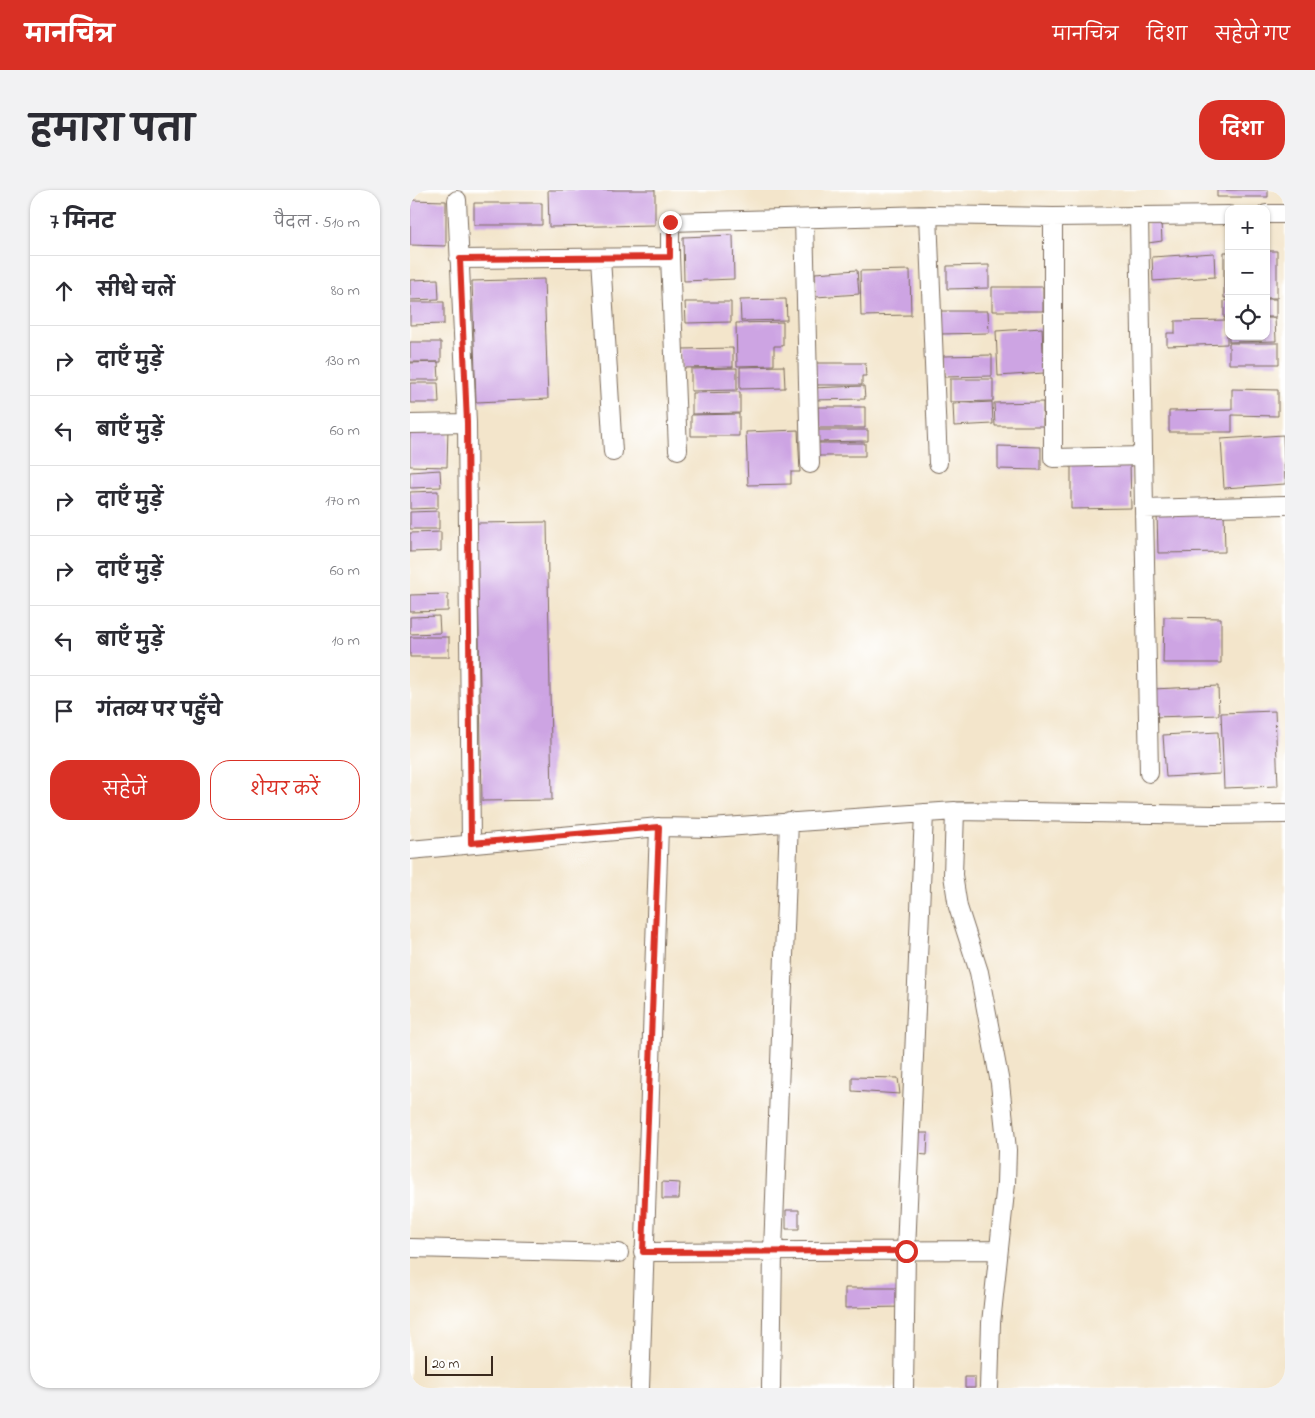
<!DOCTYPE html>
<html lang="hi">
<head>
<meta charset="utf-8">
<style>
  :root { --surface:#fff; --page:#f2f2f3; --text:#2b2b33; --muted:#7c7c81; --line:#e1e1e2; --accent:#d93025 }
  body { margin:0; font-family:"Indie Flower","Playpen Sans Deva",sans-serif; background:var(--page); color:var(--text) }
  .controls { position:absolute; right:15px; top:15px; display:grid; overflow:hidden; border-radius:10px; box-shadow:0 1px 4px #0004 }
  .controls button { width:45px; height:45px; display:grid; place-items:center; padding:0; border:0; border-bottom:1px solid var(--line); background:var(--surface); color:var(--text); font:25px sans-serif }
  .scale { position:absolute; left:15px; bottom:12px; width:68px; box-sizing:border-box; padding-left:5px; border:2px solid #3b2a1e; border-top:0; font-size:14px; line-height:18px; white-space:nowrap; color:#3b2a1e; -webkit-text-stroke:4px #fff; paint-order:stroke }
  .stop { position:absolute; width:15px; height:15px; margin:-11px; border:4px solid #d93025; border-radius:50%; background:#fff }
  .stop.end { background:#d93025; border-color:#fff; box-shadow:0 1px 5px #0008 }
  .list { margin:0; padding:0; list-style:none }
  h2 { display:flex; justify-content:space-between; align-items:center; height:65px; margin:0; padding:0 20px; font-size:21px }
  h2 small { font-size:16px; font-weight:400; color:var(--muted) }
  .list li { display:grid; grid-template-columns:32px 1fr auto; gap:15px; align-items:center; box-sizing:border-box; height:70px; padding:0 20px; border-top:1px solid var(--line) }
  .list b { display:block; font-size:19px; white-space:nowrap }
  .list em { font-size:16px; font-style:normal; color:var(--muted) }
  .actions { display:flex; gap:10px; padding:15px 20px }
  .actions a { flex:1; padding:11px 0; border:1px solid var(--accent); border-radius:20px; text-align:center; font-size:18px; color:var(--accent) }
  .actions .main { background:var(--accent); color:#fff }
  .icon { flex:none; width:28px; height:28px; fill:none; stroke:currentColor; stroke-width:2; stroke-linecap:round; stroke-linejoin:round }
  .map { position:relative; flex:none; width:875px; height:1198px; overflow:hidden; border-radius:20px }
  header { display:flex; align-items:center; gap:30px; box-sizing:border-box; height:70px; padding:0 25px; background:var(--accent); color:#fff }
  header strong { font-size:24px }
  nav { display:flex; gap:28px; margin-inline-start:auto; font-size:18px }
  .intro { display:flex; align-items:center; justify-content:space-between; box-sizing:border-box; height:120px; padding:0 30px }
  h1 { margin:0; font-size:35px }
  .button { padding:12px 22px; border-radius:20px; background:var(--accent); color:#fff; font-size:18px; font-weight:700 }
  main { display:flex; gap:30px; padding:0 30px }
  aside { flex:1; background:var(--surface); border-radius:20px; box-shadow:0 1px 4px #0004 }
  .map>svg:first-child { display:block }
  .building { fill:#cda4e3 }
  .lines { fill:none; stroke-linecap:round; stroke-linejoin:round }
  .minor-casing { stroke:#7b6b5b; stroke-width:20 }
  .minor { stroke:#fff; stroke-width:18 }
  .route { stroke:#d93025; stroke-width:6 }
</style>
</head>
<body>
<header>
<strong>मानचित्र</strong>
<nav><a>मानचित्र</a><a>दिशा</a><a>सहेजे गए</a></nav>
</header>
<div class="intro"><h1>हमारा पता</h1><a class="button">दिशा</a></div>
<main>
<aside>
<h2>7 मिनट<small>पैदल · 510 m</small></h2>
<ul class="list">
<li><svg class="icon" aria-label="ahead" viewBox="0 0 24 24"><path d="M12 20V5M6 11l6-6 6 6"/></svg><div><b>सीधे चलें</b></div><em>80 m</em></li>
<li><svg class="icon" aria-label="right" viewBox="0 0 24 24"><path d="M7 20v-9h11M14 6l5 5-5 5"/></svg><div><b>दाएँ मुड़ें</b></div><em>130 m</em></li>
<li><svg class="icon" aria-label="left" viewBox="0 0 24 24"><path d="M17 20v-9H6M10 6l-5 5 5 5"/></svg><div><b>बाएँ मुड़ें</b></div><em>60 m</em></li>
<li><svg class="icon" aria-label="right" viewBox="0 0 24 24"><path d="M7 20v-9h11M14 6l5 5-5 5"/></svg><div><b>दाएँ मुड़ें</b></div><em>170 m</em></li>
<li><svg class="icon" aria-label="right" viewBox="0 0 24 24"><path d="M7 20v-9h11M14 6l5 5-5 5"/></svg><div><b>दाएँ मुड़ें</b></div><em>60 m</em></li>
<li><svg class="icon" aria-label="left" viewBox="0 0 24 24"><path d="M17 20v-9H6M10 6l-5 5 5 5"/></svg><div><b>बाएँ मुड़ें</b></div><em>10 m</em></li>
<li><svg class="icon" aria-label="arrive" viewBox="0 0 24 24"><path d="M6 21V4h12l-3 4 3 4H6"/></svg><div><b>गंतव्य पर पहुँचे</b></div></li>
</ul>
<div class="actions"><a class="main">सहेजें</a><a>शेयर करें</a></div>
</aside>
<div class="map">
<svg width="875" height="1198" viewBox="0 0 875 1198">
  <rect width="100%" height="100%" fill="#fff"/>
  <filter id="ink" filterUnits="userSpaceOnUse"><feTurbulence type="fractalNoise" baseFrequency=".02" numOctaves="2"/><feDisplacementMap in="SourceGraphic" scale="10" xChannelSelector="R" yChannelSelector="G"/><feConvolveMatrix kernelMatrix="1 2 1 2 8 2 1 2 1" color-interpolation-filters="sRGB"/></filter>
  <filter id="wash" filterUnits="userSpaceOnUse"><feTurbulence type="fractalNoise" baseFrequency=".0096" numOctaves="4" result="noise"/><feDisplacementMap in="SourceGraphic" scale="20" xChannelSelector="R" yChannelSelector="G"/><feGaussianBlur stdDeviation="1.12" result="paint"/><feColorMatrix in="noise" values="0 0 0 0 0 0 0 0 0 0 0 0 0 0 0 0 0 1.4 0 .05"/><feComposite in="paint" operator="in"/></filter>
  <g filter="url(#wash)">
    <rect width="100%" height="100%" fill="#f3e5cb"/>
    <g id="blocks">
      <path class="building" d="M138 0H245V35L139 37Z
        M807 0H858V7H807Z
        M0 10 36 11V56L0 55Z
        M64 13H132V35H64Z
        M751 32 752 51 738 53V33Z
        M323 45 324 89 274 91 273 47Z
        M856 61H867V108H856Z
        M814 62H819V108H814Z
        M804 63 805 87 743 91 742 67Z
        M579 75V98L537 99V76Z
        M447 80 449 104 406 107 405 83Z
        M500 80 501 125 451 126 450 81Z
        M28 89 29 109 0 110V90Z
        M134 89 138 209 66 212 62 91Z
        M582 97H633V121H582Z
        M376 109 377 130 331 131 330 110Z
        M856 109H866V127H856Z
        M819 110V128H814V111Z
        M0 112H34V134L0 135Z
        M275 112H321V132L276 133Z
        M529 121H578L579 143 530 144Z
        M856 128H865L866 151 819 152V146H856Z
        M817 130V154L757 156V143H765V131Z
        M373 132V156H364V175L327 176 326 133Z
        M632 138 634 183 588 186 586 141Z
        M0 152H31V172H0Z
        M819 153H869V174H819Z
        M323 158V177L272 178V159Z
        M582 165V186L534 187 533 166Z
        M28 172 29 190H0V173Z
        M404 173H455L456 186H452V195H405Z
        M374 176 375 198 330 199V177Z
        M327 178V200L281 201V179Z
        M540 189H583V211L540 212Z
        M0 193H28L29 213H0Z
        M454 196 455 209 402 210 401 198Z
        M822 199 868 200V226L822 225V242H759V221L822 220Z
        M330 202V223L282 224V203Z
        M582 212 583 234 544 236 543 214Z
        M633 212V236H585L584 213Z
        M408 217H455V238H408Z
        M329 224V246H281V225Z
        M0 236 38 237 37 277 0 276Z
        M388 240 390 282H381V294L338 295 336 242Z
        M405 240H458V251L405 252Z
        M873 245 875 294 814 298 811 249Z
        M404 253H455V266H404Z
        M588 256 631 257V280L588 279Z
        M720 272 721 318 661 319V273Z
        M30 280 31 297 0 298V282Z
        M28 301V318L0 319V302Z
        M814 320 815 362 748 363 747 323Z
        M29 321V339H0V322Z
        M137 332 142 610 72 611 67 333Z
        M31 342V361L0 362V343Z
        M38 404V421L0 422V405Z
        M29 426 30 443 0 444V427Z
        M754 427 811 428V473H753Z
        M0 447H39V467H0Z
        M808 496 809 525 744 527 743 499Z
        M865 521 868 596 814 598 811 523Z
        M808 542 810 584 756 587 753 545Z
        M442 887 488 888 490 904 442 901Z
        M507 943H518L517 965 506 964Z
        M252 992 270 993 269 1009H252Z
        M376 1020H389V1039H376Z
        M435 1098H492L493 1117 435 1118Z
        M555 1187H565V1198H555Z"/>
    </g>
  </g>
  <g filter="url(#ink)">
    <use href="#blocks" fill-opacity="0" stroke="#7b6b5b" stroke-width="1"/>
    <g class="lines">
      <g class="minor-casing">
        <path id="minor" d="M47 10 57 233 61 653
          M856 24H875
          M518 25 528 273
          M729 26 734 319 875 315
          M643 27V268L733 266
          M394 29 400 274
          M260 67 268 260
          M191 68 203 262
          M49 69 260 67V32L518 25 643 27 819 25
          M0 234 57 233
          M734 319 739 583
          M545 621 543 685 548 717 569 782 590 893 597 960 596 993 581 1133 579 1198
          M0 660 249 637 301 638 545 621 806 625 875 624
          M0 1058 209 1063
          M233 1062 588 1060
          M230 1198 249 637
          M361 1198 363 1061 379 631
          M494 1198 496 1061 514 623"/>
      </g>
      <use href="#minor" class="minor"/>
    </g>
  </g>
  <g class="lines" filter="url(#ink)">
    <path class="route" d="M260 32V67L50 69 57 233 61 653 249 637 233 1062 496 1061"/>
  </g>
</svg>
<div class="controls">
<button>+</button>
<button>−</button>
<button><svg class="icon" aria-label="locate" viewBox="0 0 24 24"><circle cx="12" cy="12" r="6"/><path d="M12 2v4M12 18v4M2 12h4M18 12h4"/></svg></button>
</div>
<div class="scale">20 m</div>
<div class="stop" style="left:496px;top:1061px"></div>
<div class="stop end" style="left:260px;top:32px"></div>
</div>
</main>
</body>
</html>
